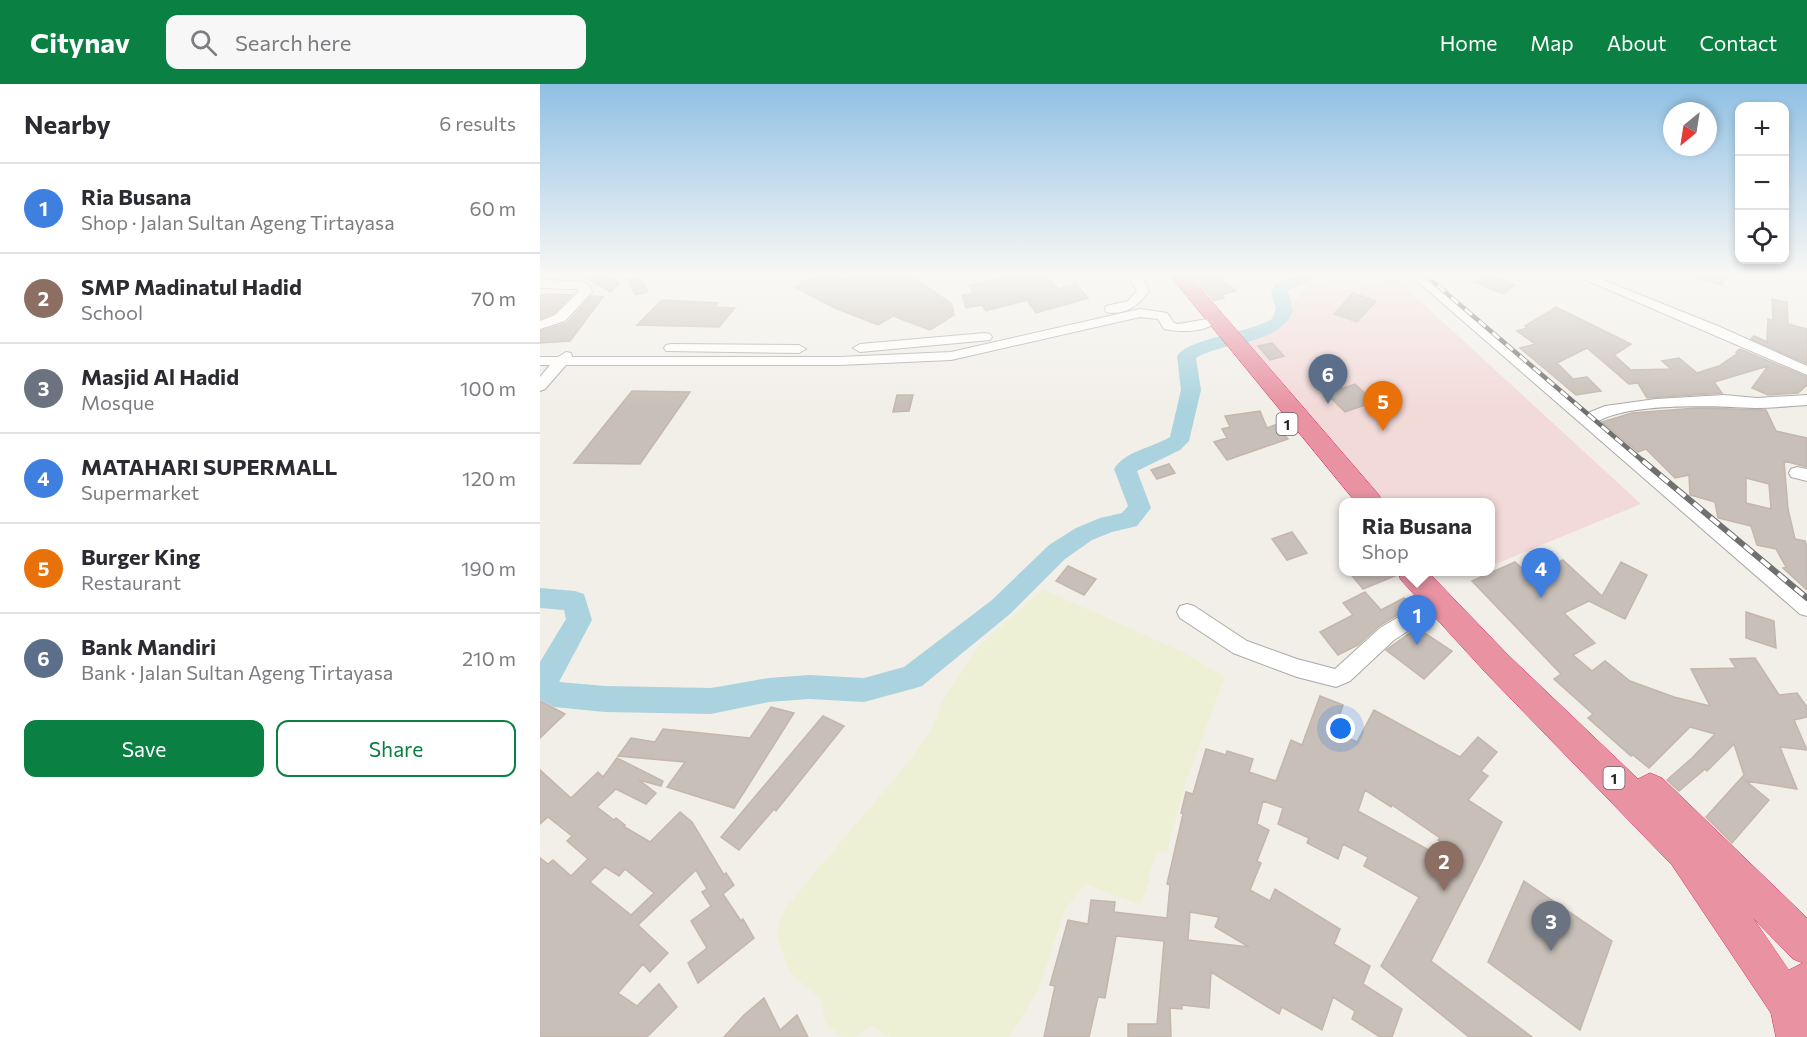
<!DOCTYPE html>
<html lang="en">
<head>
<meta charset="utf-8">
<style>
  :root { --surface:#fff; --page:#f7f7f7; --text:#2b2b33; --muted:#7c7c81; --line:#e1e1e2; --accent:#0b8043 }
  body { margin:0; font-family:Commissioner,sans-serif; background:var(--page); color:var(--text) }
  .controls { position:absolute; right:18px; top:18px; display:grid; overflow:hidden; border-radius:12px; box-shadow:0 3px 9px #0003 }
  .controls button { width:54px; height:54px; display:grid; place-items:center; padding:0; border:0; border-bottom:2px solid var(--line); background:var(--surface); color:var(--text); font:30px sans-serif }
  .compass { position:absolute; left:1123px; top:18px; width:54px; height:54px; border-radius:50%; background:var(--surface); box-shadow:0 3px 9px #0003; rotate:210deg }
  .you { position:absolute; left:801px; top:645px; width:21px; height:21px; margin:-15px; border:4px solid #fff; border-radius:50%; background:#1a73e8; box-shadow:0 0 0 9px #1a73e833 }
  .badge { display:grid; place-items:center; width:39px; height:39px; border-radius:50%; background:var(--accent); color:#fff; font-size:20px; font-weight:700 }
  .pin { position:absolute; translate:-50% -50px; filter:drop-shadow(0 2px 3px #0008) }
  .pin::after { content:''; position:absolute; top:32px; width:21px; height:18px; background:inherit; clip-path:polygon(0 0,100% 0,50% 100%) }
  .popup { position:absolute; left:799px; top:414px; width:156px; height:78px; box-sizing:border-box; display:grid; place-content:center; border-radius:12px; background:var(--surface); filter:drop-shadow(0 2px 4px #0005); font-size:20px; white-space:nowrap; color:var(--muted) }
  .popup b { font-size:22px; color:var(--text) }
  .popup::after { content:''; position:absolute; left:50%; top:100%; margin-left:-12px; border:12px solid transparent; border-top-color:var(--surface) }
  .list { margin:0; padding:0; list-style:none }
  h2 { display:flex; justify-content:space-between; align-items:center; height:78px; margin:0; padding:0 24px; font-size:26px }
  h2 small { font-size:20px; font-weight:400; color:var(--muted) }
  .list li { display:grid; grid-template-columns:39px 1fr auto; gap:18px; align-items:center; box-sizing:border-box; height:90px; padding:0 24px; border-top:2px solid var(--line) }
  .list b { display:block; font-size:22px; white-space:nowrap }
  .list p { margin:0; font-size:20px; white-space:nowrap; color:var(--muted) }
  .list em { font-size:20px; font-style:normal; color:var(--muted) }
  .actions { display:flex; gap:12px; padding:18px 24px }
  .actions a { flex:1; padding:14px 0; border:2px solid var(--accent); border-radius:12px; text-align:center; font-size:21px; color:var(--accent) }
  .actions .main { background:var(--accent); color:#fff }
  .icon { flex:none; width:33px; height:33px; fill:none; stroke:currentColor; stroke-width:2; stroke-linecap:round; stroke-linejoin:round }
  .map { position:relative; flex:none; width:1267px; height:953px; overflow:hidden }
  header { display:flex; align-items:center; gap:36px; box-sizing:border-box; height:84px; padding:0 30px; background:var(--accent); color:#fff }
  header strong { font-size:28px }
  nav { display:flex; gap:33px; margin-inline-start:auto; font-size:21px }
  .search { width:420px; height:54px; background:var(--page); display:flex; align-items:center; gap:15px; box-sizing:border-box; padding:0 21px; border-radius:12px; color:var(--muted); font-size:22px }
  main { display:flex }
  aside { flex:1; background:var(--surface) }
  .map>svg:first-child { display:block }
  .commercial { fill:#f2dad9 }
  .farmland { fill:#eef0d5 }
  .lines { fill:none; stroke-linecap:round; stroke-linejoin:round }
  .river { fill:#aad3df; fill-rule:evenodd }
  .building { fill:#c7bfb8; stroke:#c4b6ab; stroke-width:1.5; fill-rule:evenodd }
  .minor-casing { stroke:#a9a9a9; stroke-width:2 }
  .highway-casing { stroke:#dc2a67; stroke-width:1 }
  .minor { fill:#fff; fill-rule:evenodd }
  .highway { fill:#e892a2; fill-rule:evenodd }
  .rail-far1-casing { stroke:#707070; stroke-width:4.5 }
  .rail-casing { stroke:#707070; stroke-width:6 }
  .rail-far1 { stroke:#fff; stroke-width:3; stroke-dasharray:9; stroke-linecap:butt }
  .rail { stroke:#fff; stroke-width:4; stroke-dasharray:11; stroke-linecap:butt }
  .labels { text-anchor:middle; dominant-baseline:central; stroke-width:5; stroke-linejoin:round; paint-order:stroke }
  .shield { fill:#fff; stroke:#646464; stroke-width:1.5 }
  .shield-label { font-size:14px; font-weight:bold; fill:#222 }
</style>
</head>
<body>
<header>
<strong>Citynav</strong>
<div class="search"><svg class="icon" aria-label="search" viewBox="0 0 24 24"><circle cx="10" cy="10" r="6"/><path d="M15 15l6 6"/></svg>Search here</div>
<nav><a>Home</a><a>Map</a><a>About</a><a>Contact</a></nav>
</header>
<main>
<aside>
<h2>Nearby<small>6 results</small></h2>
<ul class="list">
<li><span class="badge" style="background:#3f7fe0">1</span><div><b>Ria Busana</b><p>Shop · Jalan Sultan Ageng Tirtayasa</p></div><em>60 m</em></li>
<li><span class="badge" style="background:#8d6e63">2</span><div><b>SMP Madinatul Hadid</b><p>School</p></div><em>70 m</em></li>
<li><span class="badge" style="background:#6b7280">3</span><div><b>Masjid Al Hadid</b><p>Mosque</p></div><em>100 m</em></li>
<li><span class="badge" style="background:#3f7fe0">4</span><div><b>MATAHARI SUPERMALL</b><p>Supermarket</p></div><em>120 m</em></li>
<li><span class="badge" style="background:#e8710a">5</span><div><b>Burger King</b><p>Restaurant</p></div><em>190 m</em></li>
<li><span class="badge" style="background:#5c6f8a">6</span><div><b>Bank Mandiri</b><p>Bank · Jalan Sultan Ageng Tirtayasa</p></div><em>210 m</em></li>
</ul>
<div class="actions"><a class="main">Save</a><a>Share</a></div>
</aside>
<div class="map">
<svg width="1267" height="953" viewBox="0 0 1267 953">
  <rect width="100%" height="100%" fill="#f2efe9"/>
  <path class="commercial" d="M855 194 1101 420 951 482 950 418H841L697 249 738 244 767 199 806 206Z"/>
  <path class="farmland" d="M503 505 643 568 685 593 647 695 627 767 617 769 608 793 610 795 600 821 545 800 526 824 497 908 469 953H350L331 942 316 953H301L285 938 281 916 250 888 236 849 245 824 370 676 392 644 402 617 439 562Z"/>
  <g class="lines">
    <path class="river" d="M759 190H780L778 193 748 206 753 227C738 263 685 256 656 274L661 306 649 357 640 366 597 387 611 424 597 442 572 448 552 456 525 475 470 530 382 602 372 605 324 618 269 615 229 618 171 630 65 628 14 623 0 616V578L26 535 24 526 0 524V504L35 507 44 510 52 536 19 598 65 602 171 604 229 594 269 591 324 594 364 583 452 516 509 461 536 444 560 434 582 429 588 422 574 385C585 367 612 364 630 353L641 306 637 272C649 254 709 249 732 235L736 225 731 208 736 199Z"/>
  </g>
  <path class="building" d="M59 190H64L80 198 71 208 48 195Z
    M288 190H298L303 195 317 190H368L412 220 414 231 390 246 353 232 338 241 295 224 255 203 263 199 261 197Z
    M479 190H506L518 205 536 200 548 214 496 229 487 216 446 227 442 221 426 224 422 211 433 209 429 202Z
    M651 190H676L696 207 681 211 684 214 674 217Z
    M949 190H955L975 201 963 210 934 198Z
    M1151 190H1177L1185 192 1182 201 1151 193Z
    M101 194 108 208 95 211 88 195Z
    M813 209 836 217 817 238 794 230Z
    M7 210 32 211 14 229 0 235V212Z
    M51 212 63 213 30 257 0 259V247L27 239Z
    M1232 215 1247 218 1248 240 1267 245V280L1211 255 1214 252 1227 258 1228 235 1233 236Z
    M122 216 178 219 174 223 195 224 179 243 97 241Z
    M1016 223 1091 260 1074 271 1091 286 1131 285 1122 277 1139 274 1157 289 1179 282 1198 269 1196 268 1200 265 1267 293V301L1258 309 1228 311 1212 304 1228 282 1174 298 1182 309 1107 314 1098 299 1089 300 1047 264 1017 279 1033 295 1047 293 1061 307 1036 311 980 264 995 260 977 247 987 244 985 242Z
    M732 259 744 272 730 276 718 262Z
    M815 300 834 318 805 328 787 310Z
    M92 307 150 308 100 380 34 379Z
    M357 311H373L369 327 353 328Z
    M1157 324 1226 326 1236 347 1267 354V383L1244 377 1248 425 1255 455 1265 457 1267 462V506L1243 484 1246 483 1236 465 1217 461 1211 442 1178 434 1175 418 1150 411 1149 391 1135 394 1106 365 1098 368 1062 338 1092 329ZM1206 394 1229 400 1231 425 1206 419Z
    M720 327 727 344 735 341 748 355 687 376 674 358 687 354 682 345 690 343 685 332Z
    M629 380 635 389 617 395 611 386Z
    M752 448 767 469 747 476 732 455Z
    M1023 476 1062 512 1081 478 1107 491 1085 535 1049 517 1024 529 1055 559 1033 571 1052 587 1065 577 1090 597 1134 613 1170 622 1151 585 1196 584 1190 575 1215 574 1239 611 1257 609 1267 623V633L1254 636 1267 666 1240 663 1257 705 1206 697 1229 716 1192 759 1166 733 1204 691 1194 660 1167 687 1165 685 1139 707 1127 696 1152 674 1175 650 1150 643 1109 684 1093 671 1091 672 1048 634 1053 630 1014 595 1021 590 932 497 975 478 989 491Z
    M528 482 556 495 544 511 516 497Z
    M809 488H856L857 491 823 505Z
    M825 508 841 526 864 514 872 522 839 542 818 561 798 571 780 548 813 531 803 519Z
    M1206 528 1234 537 1236 564 1206 554Z
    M877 544 912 567 884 595 846 566Z
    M780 612 803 621 794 647 817 658 834 626 920 673 938 653 957 668 941 687 948 692 928 716 962 738 891 877 992 953H929L841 882 879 813 824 782 828 773 803 760 798 775 767 759 769 754 738 740 743 724 723 717 717 740 729 746 717 777 721 779 710 806 730 817 735 805 800 845 794 860 830 882 823 900 862 925 852 953H840L812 935 815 927 793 913 782 946 742 923 739 930 671 888 669 924 642 921V925L630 924 631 953H588V940H617L624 857 576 852 565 914 558 913 549 953H504L515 902 510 901 528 836 548 840 551 816 575 818 574 828 627 834 630 801 627 800 643 730 641 729 646 708 653 710 666 665 686 671 687 667 713 675 709 688 736 697 751 656 762 661ZM825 706 851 723 852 721 900 754 898 756 919 772 914 780 818 727ZM650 828 679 833 675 843 709 863 648 856Z
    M0 617 25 630 0 654Z
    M231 623 254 629 194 724 127 703 145 678 78 672 91 654 115 658 123 645 210 654Z
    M283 632 304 642 236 727 234 725 199 766 181 753Z
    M77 674 123 697 121 702 99 696 116 709 106 720 76 705 57 723 74 736 76 734 85 741 83 742 110 758 140 728 152 738 184 791 186 789 194 801 183 810 201 837 203 835 214 854 158 899 148 879 167 864 151 837 171 822 162 808 167 805 156 786 98 841 128 869 110 888 103 880 78 909 97 922 119 900 137 923 107 953H0V774L8 780 13 776 31 792 48 775 27 757 32 752 8 733 0 740V686L31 714 58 688 63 693ZM65 783 79 792 85 785 114 809 91 831 50 798Z
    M984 797 1072 857 1040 946 948 878Z
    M224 914 240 946 257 931 268 953H184L204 931Z"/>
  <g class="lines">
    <g class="minor-casing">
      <path id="minor" d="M588 190H600L609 207C599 221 585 232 566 228L565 225 566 222 588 217 597 207Z
        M869 190H882L1048 329 1065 322 1116 315 1184 311 1217 314 1267 311V321C1250 322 1232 324 1215 324 1174 322 1094 318 1058 337L1267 513V532L1260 530Z
        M964 190H1000L983 198Z
        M1032 190H1048L1178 242 1267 282V291Z
        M0 196 39 197 48 200 52 208 25 237 0 245V237L15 231 39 207 37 205 0 204Z
        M600 225 627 229 634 239 638 240 668 235 675 239C663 249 638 248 624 245L618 235 600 233 411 276 299 281H26L5 305 0 307V293L10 281H0V273H18L26 268 31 269 32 273H299L411 268Z
        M445 249 450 250 452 253 450 256 320 268 313 264 320 260Z
        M131 260 259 261 266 265 259 269 126 267 124 264 126 261Z
        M1257 383 1267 385V397L1251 393 1249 389 1251 385Z
        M899 509 906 512 908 517 906 522 854 556 810 597 796 603 757 593 693 569 640 534 637 528 640 522 647 520 654 522 707 557 757 575 795 585 840 544Z"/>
    </g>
    <g class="highway-casing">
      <path id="highway" d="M629 190H648L839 411 842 418H816Z
        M858 488H888L968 571 1098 695 1110 689 1122 694 1267 834V953H1236L1231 929 1132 781 946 589 861 496ZM1213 834 1253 875 1263 879 1249 886Z"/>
    </g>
    <use href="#minor" class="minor"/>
    <use href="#highway" class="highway"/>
    <g class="rail-far1-casing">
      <path id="rail-far1" d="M884 190 1105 379"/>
    </g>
    <g class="rail-casing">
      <path id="rail" d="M1103 377 1267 514"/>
    </g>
    <use href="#rail-far1" class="rail-far1"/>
    <use href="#rail" class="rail"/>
  </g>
  <linearGradient id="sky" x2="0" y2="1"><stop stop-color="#8fc0e4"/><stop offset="0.59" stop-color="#f9f8f5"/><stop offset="1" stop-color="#f9f8f5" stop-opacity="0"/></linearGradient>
  <rect width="1267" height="323" fill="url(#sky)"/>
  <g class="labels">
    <g class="shield">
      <rect x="736.5" y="329" width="21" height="22" rx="4.5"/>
      <rect x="1063.5" y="683" width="21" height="22" rx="4.5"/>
    </g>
    <g class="shield-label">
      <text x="747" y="340">1</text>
      <text x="1074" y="694">1</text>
    </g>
  </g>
</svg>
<div class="controls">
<button>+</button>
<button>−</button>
<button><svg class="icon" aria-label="locate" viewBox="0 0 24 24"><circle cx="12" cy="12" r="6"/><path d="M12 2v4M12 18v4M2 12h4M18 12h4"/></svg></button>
</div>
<svg class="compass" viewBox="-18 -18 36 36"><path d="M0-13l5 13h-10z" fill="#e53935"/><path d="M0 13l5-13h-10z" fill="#7c7c81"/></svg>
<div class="you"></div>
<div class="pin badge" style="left:877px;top:561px;background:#3f7fe0">1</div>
<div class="popup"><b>Ria Busana</b>Shop</div>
<div class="pin badge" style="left:904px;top:807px;background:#8d6e63">2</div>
<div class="pin badge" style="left:1011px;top:867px;background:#6b7280">3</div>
<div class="pin badge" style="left:1001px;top:514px;background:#3f7fe0">4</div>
<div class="pin badge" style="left:843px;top:347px;background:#e8710a">5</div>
<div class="pin badge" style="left:788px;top:320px;background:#5c6f8a">6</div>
</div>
</main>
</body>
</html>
